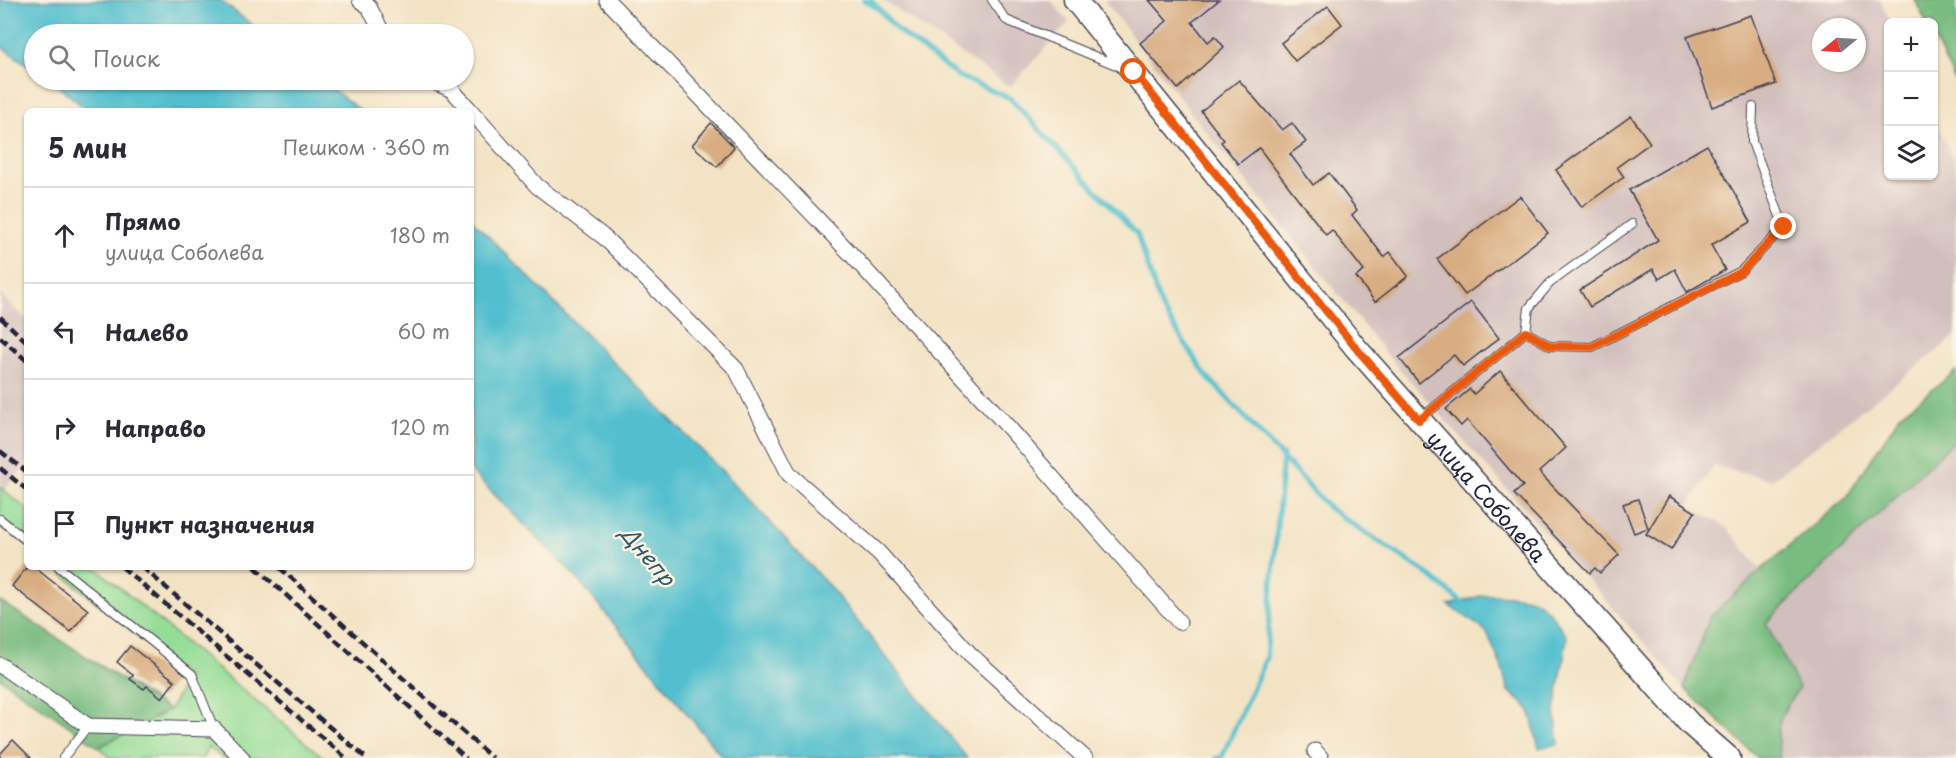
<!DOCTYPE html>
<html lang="ru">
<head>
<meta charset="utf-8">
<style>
  :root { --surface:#fff; --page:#f7f7f7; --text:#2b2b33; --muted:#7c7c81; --line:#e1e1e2 }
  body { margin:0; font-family:"Playpen Sans",sans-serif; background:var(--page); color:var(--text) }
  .controls { position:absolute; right:18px; top:18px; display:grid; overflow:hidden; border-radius:9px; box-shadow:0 2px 4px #0004 }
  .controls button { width:54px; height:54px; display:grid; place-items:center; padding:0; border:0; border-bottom:2px solid var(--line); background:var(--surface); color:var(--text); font:30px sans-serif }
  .compass { position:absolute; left:1812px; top:18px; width:54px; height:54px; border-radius:50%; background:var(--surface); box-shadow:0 2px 4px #0004; rotate:252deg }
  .stop { position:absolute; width:18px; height:18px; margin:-14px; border:4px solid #ea580c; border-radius:50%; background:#fff }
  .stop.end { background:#ea580c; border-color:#fff; box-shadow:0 2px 6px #0008 }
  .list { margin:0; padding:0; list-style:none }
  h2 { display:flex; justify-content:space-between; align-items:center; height:78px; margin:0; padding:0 24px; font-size:26px }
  h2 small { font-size:20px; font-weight:400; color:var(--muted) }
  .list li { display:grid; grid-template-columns:39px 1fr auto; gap:18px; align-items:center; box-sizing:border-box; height:96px; padding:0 24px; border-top:2px solid var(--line) }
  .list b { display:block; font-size:22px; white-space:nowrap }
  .list p { margin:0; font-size:20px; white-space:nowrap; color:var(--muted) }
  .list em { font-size:20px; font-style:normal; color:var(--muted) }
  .icon { flex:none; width:33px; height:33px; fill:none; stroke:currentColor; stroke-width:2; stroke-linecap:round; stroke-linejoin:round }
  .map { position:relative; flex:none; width:1956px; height:758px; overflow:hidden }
  .search { position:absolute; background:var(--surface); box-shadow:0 2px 4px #0004; left:24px; top:24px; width:450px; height:66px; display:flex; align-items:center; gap:15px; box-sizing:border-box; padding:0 21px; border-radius:33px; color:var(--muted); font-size:22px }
  .panel { position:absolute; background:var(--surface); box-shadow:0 2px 4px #0004; left:24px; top:108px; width:450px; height:462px; border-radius:9px }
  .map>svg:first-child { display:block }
  .industrial { fill:#d1bfbd; fill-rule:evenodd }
  .green { fill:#95dd97; stroke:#5c8069; stroke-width:1.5 }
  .forest { fill:#78bc80; stroke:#4d6f5e; stroke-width:1.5 }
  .water { fill:#53bfce; stroke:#3a7084; stroke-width:1.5 }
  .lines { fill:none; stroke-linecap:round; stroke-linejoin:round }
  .stream { stroke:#53bfce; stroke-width:5 }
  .building { fill:#d8ad82 }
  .lane-casing { stroke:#413f50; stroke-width:10 }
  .street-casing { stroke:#413f50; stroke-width:17 }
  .secondary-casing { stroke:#413f50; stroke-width:25 }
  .lane { stroke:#fff; stroke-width:8 }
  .street { stroke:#fff; stroke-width:15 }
  .secondary { stroke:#fff; stroke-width:22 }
  .rail { stroke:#22223b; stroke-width:4.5; stroke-dasharray:9 4.5; stroke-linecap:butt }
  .route { stroke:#ea580c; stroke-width:8 }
  .labels { text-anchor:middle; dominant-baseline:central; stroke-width:5; stroke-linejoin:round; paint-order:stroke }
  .street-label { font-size:21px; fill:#22223b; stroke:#fcf5e5 }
  .water-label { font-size:22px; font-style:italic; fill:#33596e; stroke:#fcf5e5 }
</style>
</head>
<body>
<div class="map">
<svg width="1956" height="758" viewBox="0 0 1956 758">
  <rect width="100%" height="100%" fill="#fcf5e5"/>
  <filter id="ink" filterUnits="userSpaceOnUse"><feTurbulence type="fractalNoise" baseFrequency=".0167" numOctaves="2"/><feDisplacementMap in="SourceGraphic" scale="12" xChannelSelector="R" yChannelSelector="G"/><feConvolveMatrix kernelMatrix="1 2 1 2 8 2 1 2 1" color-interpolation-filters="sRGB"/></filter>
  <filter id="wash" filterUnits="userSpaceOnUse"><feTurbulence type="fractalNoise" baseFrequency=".008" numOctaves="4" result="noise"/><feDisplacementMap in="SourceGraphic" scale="24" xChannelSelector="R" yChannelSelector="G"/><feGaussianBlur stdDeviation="1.35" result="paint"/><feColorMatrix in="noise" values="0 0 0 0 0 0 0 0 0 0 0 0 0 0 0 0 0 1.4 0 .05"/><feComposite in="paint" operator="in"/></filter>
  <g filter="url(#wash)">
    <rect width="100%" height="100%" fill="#f3e3c5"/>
    <path class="industrial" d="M882 0H1050L1069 22 1010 87Z
      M1104 0H1880L1890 22 1888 176H1934V116L1956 166V336L1772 480 1714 466 1688 506 1726 527 1761 570 1710 617 1684 688 1389 357 1212 139ZM1821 27H1857V63H1821Z
      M0 294 27 320V464L4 490 0 487Z
      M1956 439V758H1780L1776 730 1779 716 1799 688 1766 623Z"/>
    <path class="green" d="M0 487 27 509V545L0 523Z
      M54 567H95L324 758H222L208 747 203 758H111L99 747 169 710 188 678Z"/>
    <path class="forest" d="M1915 0H1956V83L1934 38V22H1926Z
      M1956 371V439L1766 623 1799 688C1780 715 1774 724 1780 758H1758L1684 688 1710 617 1761 570 1846 498 1900 415Z
      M0 601 169 710 99 747 0 678Z"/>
    <path class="water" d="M0 0H220L264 34H34V69L0 46Z
      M50 80H321L361 111H89Z
      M471 219 728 477 830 587 967 758H723L576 577 471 471Z
      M1484 595C1535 596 1538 593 1567 637L1555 712 1559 744 1539 748 1529 709 1508 690 1501 665 1486 631 1449 605Z"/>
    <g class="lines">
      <path class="stream" d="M864 0 875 7
        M871 0 897 30 958 76 1010 98 1137 234 1161 307 1205 374 1330 509 1425 572 1465 605
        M1216 758 1222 757 1266 658 1283 455"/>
    </g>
    <g id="blocks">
      <path class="building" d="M1149 0H1219L1192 22 1208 42 1215 36 1224 47 1178 89 1140 43 1167 21Z
        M1328 6 1342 24 1295 61 1281 43Z
        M1751 15 1776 84 1712 107 1687 37Z
        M1239 80 1282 130 1292 123 1306 142 1290 154 1313 185 1329 173 1357 210 1352 215 1384 257 1390 252 1408 276 1375 302 1356 277 1364 271 1332 230 1326 235 1259 148 1238 164 1221 142 1224 140 1201 111Z
        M1631 116 1650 143 1617 167 1624 177 1582 207 1556 170Z
        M711 123 734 147 717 167 692 145Z
        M1707 145 1751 222 1711 245 1725 270 1687 292 1675 269 1659 279 1653 269 1590 307 1580 290 1658 240 1629 190Z
        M1520 196 1548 233 1465 295 1437 259Z
        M1471 302 1499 338 1463 366 1454 355 1419 383 1399 358Z
        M1500 371 1566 448 1539 472 1619 555 1600 573 1595 568 1590 573 1514 494 1523 486 1467 420 1461 426 1446 409 1470 389 1474 394Z
        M1669 496 1695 512 1671 550 1646 534Z
        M1638 499 1648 528 1634 533 1623 504Z
        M27 567H34L88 610 71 632 12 586Z
        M130 646 175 681 162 698 147 686 144 689 130 679 133 675 117 662Z
        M13 740 31 758H0V754Z"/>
    </g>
  </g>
  <g filter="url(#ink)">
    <use href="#blocks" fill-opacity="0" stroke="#413f50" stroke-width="1.5"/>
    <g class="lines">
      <g class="lane-casing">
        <path id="lane" d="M992 0 1006 20 1121 67
          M1526 332 1529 308 1550 283 1632 224
          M1420 419 1526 332 1550 346 1592 347 1741 271 1784 227 1752 142 1753 107
          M0 519 27 541
          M59 567 192 674 214 729
          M63 758 88 726"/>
      </g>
      <g class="street-casing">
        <path id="street" d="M360 0 369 7 383 34
          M607 0 850 253 1010 429 1179 622
          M430 80 452 90 471 111
          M471 111 537 186 605 238 736 369 789 474 878 552 970 654 1085 758
          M0 665 88 726 214 729 242 758
          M1315 751 1321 758"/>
      </g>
      <g class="secondary-casing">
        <g id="secondary">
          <path id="s1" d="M1075 0 1356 348 1690 724 1729 758"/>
        </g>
      </g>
      <use href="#lane" class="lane"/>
      <use href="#street" class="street"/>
      <use href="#secondary" class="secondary"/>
      <path class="rail" d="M0 317 27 342
        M0 337 27 361
        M0 451 27 472
        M0 468 27 490
        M122 567 346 758
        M142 567 366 758
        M255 567 466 758
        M279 567 492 758"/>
    </g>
  </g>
  <g class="lines" filter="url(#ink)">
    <path class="route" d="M1134 72 1356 348 1419 420 1526 332 1550 346 1592 347 1741 272 1784 227"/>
  </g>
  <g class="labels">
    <g class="street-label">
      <text stroke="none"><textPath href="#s1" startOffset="645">улица Соболева</textPath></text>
    </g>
    <g class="water-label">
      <text transform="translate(649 555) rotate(50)">Днепр</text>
    </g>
  </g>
</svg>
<div class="controls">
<button>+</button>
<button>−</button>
<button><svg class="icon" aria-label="layers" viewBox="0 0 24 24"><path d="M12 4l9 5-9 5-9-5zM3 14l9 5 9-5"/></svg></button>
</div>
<svg class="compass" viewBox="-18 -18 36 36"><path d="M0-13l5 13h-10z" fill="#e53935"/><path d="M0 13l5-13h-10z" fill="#7c7c81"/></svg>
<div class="stop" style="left:1134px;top:72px"></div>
<div class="stop end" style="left:1784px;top:227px"></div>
<div class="search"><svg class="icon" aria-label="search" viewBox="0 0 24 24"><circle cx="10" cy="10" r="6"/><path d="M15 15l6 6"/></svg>Поиск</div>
<section class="panel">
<h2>5 мин<small>Пешком · 360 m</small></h2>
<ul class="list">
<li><svg class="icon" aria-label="ahead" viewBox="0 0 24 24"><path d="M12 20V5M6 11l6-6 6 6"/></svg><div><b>Прямо</b><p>улица Соболева</p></div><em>180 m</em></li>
<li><svg class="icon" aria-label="left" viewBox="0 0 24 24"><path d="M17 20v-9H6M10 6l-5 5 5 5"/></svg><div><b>Налево</b></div><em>60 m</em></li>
<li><svg class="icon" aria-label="right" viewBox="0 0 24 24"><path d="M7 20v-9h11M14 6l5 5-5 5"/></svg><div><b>Направо</b></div><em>120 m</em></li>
<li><svg class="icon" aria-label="arrive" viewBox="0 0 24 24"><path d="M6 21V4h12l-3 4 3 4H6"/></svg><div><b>Пункт назначения</b></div></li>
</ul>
</section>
</div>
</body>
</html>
